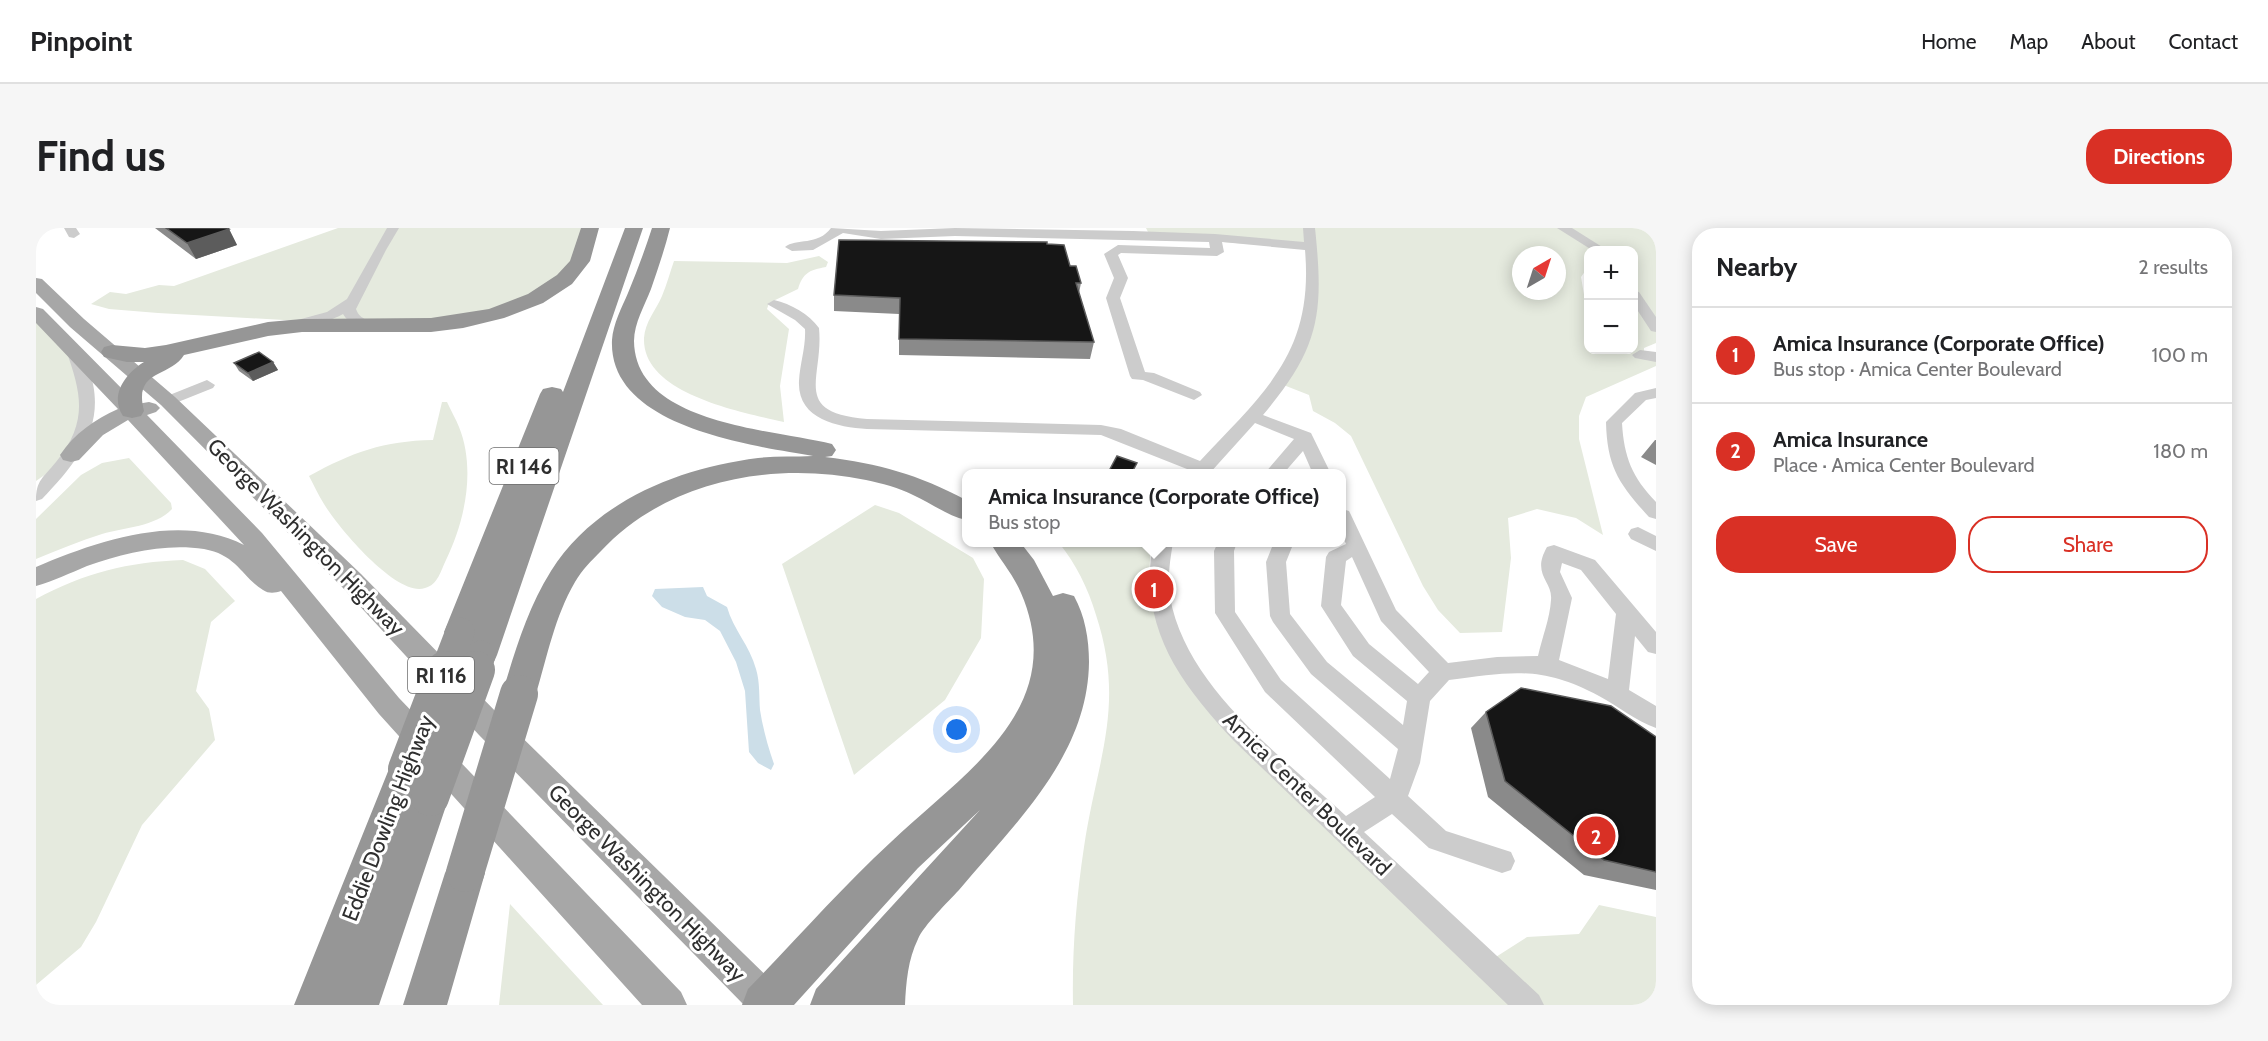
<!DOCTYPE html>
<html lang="en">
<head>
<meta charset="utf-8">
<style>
  :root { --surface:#fff; --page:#f6f6f6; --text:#202124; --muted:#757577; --line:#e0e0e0; --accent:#d93025 }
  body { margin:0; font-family:Cabin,sans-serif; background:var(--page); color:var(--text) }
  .controls { position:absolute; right:18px; top:18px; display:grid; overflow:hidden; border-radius:12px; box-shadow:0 3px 15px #0003 }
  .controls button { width:54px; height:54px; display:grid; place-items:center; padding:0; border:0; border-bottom:2px solid var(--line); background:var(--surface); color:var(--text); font:30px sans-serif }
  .compass { position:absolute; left:1476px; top:18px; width:54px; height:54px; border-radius:50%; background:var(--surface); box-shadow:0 3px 15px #0003; rotate:39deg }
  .you { position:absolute; left:921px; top:502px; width:21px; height:21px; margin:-15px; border:4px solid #fff; border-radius:50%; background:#1a73e8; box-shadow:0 0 0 9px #1a73e833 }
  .badge { display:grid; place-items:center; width:39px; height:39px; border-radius:50%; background:var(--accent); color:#fff; font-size:20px; font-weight:700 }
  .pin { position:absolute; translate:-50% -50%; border:3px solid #fff; box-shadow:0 2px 6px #0006 }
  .popup { position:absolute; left:926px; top:241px; width:384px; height:78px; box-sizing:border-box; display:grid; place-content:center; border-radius:12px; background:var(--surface); filter:drop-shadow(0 2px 4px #0005); font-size:20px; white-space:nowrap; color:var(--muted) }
  .popup b { font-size:22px; color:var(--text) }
  .popup::after { content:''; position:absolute; left:50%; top:100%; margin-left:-12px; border:12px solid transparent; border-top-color:var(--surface) }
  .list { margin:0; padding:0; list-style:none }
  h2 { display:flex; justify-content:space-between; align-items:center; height:78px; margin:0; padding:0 24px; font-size:26px }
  h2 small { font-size:20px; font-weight:400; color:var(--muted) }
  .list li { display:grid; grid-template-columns:39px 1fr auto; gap:18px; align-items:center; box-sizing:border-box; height:96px; padding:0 24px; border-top:2px solid var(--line) }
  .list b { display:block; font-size:22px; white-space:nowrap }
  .list p { margin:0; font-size:20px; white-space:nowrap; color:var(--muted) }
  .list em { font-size:20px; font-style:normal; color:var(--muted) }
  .actions { display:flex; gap:12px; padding:18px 24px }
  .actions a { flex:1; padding:14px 0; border:2px solid var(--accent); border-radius:24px; text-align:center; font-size:21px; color:var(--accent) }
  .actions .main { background:var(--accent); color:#fff }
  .map { position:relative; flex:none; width:1620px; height:777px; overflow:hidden; border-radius:24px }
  header { display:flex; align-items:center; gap:36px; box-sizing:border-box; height:84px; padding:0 30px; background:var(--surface); border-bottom:2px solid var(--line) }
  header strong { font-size:28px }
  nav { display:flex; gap:33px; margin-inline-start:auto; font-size:21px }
  .intro { display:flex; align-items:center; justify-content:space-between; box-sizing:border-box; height:144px; padding:0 36px }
  h1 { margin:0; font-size:42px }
  .button { padding:15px 27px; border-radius:24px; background:var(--accent); color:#fff; font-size:21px; font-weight:700 }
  main { display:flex; gap:36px; padding:0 36px }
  aside { flex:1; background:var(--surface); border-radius:24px; box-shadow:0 3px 15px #0003 }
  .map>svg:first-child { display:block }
  .green { fill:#e5eade; fill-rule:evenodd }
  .water { fill:#ccdee8 }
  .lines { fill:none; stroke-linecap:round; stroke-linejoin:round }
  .minor { fill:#ccc; fill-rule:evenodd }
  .major { fill:#a7a7a7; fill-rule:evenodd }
  .highway { fill:#969696; fill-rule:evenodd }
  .highway-bridge-far1 { stroke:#969696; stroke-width:29 }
  .highway-bridge { stroke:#969696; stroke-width:38 }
  .wall { fill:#8a8a8a }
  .shaded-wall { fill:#5c5c5c }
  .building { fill:#161616; stroke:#5c5c5c; stroke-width:1.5 }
  .labels { text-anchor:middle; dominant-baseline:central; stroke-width:6; stroke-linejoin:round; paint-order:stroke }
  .shield { fill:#fff; stroke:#6d6d6d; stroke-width:1.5 }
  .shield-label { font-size:21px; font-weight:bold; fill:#2f2f2f }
  .street-label { font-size:22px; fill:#2f2f2f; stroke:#fff }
</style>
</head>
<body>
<header>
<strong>Pinpoint</strong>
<nav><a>Home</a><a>Map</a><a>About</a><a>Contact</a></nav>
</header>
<div class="intro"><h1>Find us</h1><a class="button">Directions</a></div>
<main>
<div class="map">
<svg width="1620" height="777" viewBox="0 0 1620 777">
  <rect width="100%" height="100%" fill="#fff"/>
  <path class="green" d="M302 0H549L530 48 435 97 265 93 122 85 73 81 55 76 74 64 90 66 123 57 138 58Z
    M1110 0H1620V115L1608 120V125L1620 134V138L1550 169 1543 188V211L1567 307 1540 290 1501 281 1472 290 1475 330 1466 404 1424 405 1402 382 1387 358 1315 208 1299 195 1277 183 1273 167 1245 156 1268 104 1272 21 1114 8ZM1552 22H1598V122H1552V90L1545 49 1550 42H1552ZM1485 27H1521V63H1485Z
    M783 28 792 34 790 39C773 42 767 45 762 61L733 75 731 81 753 101 744 158 748 194C706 184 606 166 608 110 609 94 620 82 626 68 631 56 634 44 638 33L751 35Z
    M0 93 41 135 46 191 23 237 0 253Z
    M406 174H411C415 183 420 191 423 199 440 241 429 293 410 332 405 342 402 357 389 360 361 370 301 298 288 276 282 267 278 257 273 248 317 224 347 213 397 212Z
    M93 230 135 275 136 281C119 299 89 299 66 306 44 313 22 322 0 331V291L45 247 66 235Z
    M839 277 863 285 937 330 948 351 945 410 909 472 818 547 746 336Z
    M1023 315H1115L1113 349 1121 382 1158 459 1452 734 1491 709 1543 706 1563 677 1620 689V777H1037C1036 723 1040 672 1048 619 1061 531 1090 478 1060 387 1052 360 1040 336 1023 315Z
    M147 332 169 341 199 373 175 394 160 463 173 481 179 512 106 597 60 694 45 719 0 757V371C48 345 92 334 147 332Z
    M474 676 567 777H463Z"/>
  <path class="water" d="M667 359 671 368 691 379C697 401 714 418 720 441 724 454 723 469 724 482 727 501 732 519 738 536L735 542 722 535 713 524 709 463 700 434 684 403 669 392 649 389 626 379 616 368 619 361Z"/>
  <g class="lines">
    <path class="minor" d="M28 0H40L44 6 38 10 33 9Z
      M351 0H363L350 22 320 81C324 93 335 91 341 99L339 102C326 105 314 97 307 86 297 92 265 103 254 100L252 97 254 94 291 84 311 71Z
      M795 0 845 3 919 0 1097 3 1179 6 1268 14 1267 0H1279C1288 86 1284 119 1227 187L1275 205 1295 246H1277L1267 223 1247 246H1228L1258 211 1219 195 1173 246H1154L1156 243 1065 207 831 201C801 199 761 191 763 153 764 135 770 119 769 101L759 92 731 76 738 72C755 76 773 86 783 100 788 150 754 185 831 191L1065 197 1085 201 1164 233C1228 164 1278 126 1269 22L1186 14 1188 24 1181 28 1085 25 1082 27 1092 50 1084 70 1109 144 1118 145 1164 164 1166 167 1158 172 1107 152 1096 151 1094 148 1070 70 1078 50 1068 26 1082 17 1174 20 1173 14 919 8 845 11 807 5 777 22 756 23 749 19C760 10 782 18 795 0Z
      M1521 0H1536L1571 22H1556Z
      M1598 63 1603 64 1620 89V104L1615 103 1598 77Z
      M38 117C48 120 49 131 52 139 73 194 43 233 6 271L0 273C0 252 7 250 20 234 52 194 46 167 30 122Z
      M1604 122 1620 124V134L1599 130 1596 127Z
      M171 152 179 157 177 160 132 178 124 173 126 170Z
      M1620 160V170L1610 172 1586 195C1588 229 1596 249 1620 274V291L1613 289C1584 257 1571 240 1570 194L1599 165Z
      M1306 281 1313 283 1315 287 1360 382 1412 435 1461 429 1502 428C1506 410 1514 390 1515 372 1517 353 1495 347 1511 319L1518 317 1559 332 1620 404V426L1612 424 1599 408 1593 462 1620 478V500C1600 493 1582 478 1563 468 1505 437 1475 444 1413 452L1394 473 1384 535 1372 568 1410 603 1475 624 1479 633 1475 642 1466 645 1393 620 1356 586 1328 604 1503 767 1508 777H1472L1198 513C1143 454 1102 399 1117 314H1137C1134 333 1131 351 1134 369 1150 460 1247 529 1310 588L1339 569 1229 464 1179 385 1178 323 1182 314H1201L1198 323 1199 384 1245 452 1354 551 1362 521 1275 446 1237 394 1234 388 1230 334 1238 314H1258L1250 334 1254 386 1291 434 1367 497 1371 473 1317 428 1285 378 1290 329 1293 324 1310 316 1306 307ZM1316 329 1345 393 1393 444 1382 456 1333 416 1305 377 1310 333ZM1526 335 1545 342 1580 386 1572 451 1523 432 1536 370 1524 344Z
      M1602 299 1620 308V323L1595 311 1592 306 1595 301Z"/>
    <path class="major" d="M0 50 6 51 48 91 139 169 325 346 465 489 747 764 753 777H708L443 507 307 360 125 177 34 99 0 65Z
      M0 79 7 81 101 176 113 174 120 176 124 180 120 184 111 187 226 305 363 470 645 764 651 777H606L343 486 245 363C239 365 233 366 227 362 205 348 201 327 168 321 129 315 88 325 51 338 34 345 18 353 0 358V339C61 313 144 284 208 317L92 192 67 207 43 232 35 234 27 232 24 227C38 206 59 191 82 181L0 95Z"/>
    <path class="highway" d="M545 0H563L554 33 536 56 507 75 468 90 427 100 395 104H266L232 108 148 127C134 150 97 141 108 183L105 188 96 190 87 188C73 167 90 145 108 134H91L68 129 65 124 68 119 76 117 109 120 130 117 232 94 266 91 395 90 453 81 492 66 521 47 534 33Z
      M589 0H607L461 427 457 436 445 440 433 436 429 427 434 413 424 416 413 413 408 404 504 166 507 161 516 159 525 161 527 164Z
      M616 0H634C629 20 622 41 615 61 609 77 598 95 598 113 599 197 737 201 796 216L800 222 796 228 789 229C844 236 881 246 930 272V292C912 288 895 275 877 267 864 260 845 255 830 252 737 233 631 252 565 323 555 333 546 342 539 354 519 388 511 429 500 466L495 476 483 480 471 476 466 466C479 424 491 381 515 343 559 273 643 240 722 230 739 228 758 229 777 228 714 217 572 199 576 112 577 96 586 79 592 65 601 43 609 22 616 0Z
      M954 314H984L998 332 1017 368 1027 365 1038 368C1049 388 1053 411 1053 434 1052 528 979 595 923 662 912 674 888 697 882 711 872 731 870 755 869 777H774L780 761 944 582 882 640 758 777H706L712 761C760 712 805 660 855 614 926 546 1035 481 985 365 977 346 964 332 954 314Z
      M371 525 384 530 389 541 384 556 394 553 407 557 413 569 343 777H258L353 541 358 530Z
      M429 626 443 632 449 645 411 777H367L409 645 415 632Z"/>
    <path class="highway-bridge-far1" d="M409 443 424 404
      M439 443 445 427"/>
    <path class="highway-bridge" d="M371 541 409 442
      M394 569 440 442
      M429 645 483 466"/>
  </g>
  <path class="wall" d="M119 0H191L193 1 201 17 160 31Z
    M1011 16 1034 38 1045 55 1043 65 1058 114 1054 131 863 127V86L798 83V67Z
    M237 134 242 142 217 153 203 143 198 135Z
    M1619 212H1620V237L1605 229Z
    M1450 484 1620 509V662L1548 647 1452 569 1435 500Z"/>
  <path class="shaded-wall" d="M193 1 201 17 160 31 151 15Z
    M237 134 242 142 217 153 212 145Z"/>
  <path class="building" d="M130 0H191L193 1 151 15Z
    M803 12 1011 14V16L1028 17 1034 38H1040L1045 55H1040L1058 114 863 111 864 70 798 67Z
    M223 124 237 134 212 145 198 135Z
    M1081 228 1101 235 1095 246H1081L1073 243Z
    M1485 460 1575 478 1620 509V644L1568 632 1469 553 1450 484Z"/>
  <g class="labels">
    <g class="shield">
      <rect x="453.5" y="220" width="69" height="36" rx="4.5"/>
      <rect x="372" y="429" width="66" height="36" rx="4.5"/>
    </g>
    <g class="shield-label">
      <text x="488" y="238">RI 146</text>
      <text x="405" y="447">RI 116</text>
    </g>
    <g class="street-label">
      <text transform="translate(270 309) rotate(45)">George Washington Highway</text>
      <text transform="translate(1271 566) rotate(44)">Amica Center Boulevard</text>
      <text transform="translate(352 590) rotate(-69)">Eddie Dowling Highway</text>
      <text transform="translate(611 655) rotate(45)">George Washington Highway</text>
    </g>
  </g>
</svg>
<div class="controls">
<button>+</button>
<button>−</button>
</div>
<svg class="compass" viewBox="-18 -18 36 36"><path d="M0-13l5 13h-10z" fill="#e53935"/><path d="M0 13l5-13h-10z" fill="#757577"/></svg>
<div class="you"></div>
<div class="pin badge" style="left:1118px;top:361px">1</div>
<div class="popup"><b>Amica Insurance (Corporate Office)</b>Bus stop</div>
<div class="pin badge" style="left:1560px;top:608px">2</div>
</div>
<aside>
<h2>Nearby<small>2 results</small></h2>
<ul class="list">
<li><span class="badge">1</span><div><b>Amica Insurance (Corporate Office)</b><p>Bus stop · Amica Center Boulevard</p></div><em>100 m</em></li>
<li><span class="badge">2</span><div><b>Amica Insurance</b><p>Place · Amica Center Boulevard</p></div><em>180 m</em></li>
</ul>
<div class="actions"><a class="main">Save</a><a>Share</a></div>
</aside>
</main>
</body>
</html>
